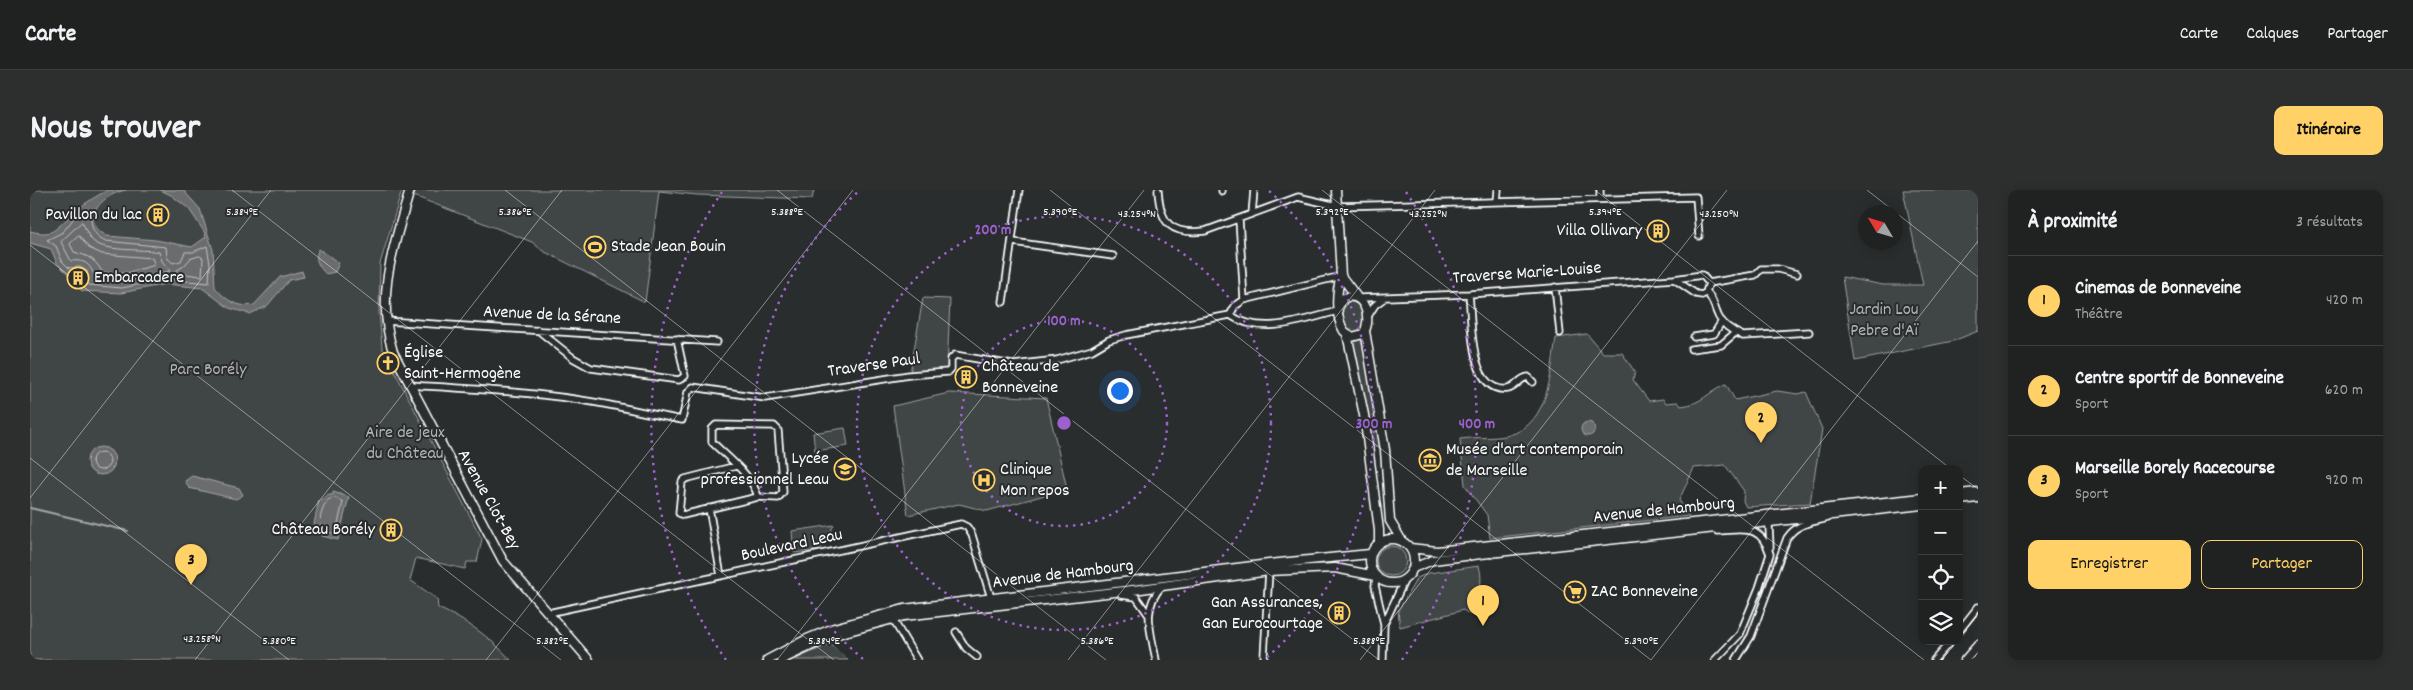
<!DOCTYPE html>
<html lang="fr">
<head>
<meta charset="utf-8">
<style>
  :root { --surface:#202222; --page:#2d2f2f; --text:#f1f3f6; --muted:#a2a4a5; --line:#3d3f40; --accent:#ffd166 }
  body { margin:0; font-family:Dekko,sans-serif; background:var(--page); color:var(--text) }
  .controls { position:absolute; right:15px; bottom:15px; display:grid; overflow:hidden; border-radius:10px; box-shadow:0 2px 12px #0003 }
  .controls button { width:45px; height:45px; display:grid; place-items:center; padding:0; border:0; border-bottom:1px solid var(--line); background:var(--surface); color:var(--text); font:25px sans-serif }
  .compass { position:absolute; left:1828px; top:15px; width:45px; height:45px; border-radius:50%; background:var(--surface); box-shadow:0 2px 12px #0003; rotate:308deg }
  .you { position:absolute; left:1089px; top:200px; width:18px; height:18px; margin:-12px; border:4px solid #fff; border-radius:50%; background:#1a73e8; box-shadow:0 0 0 8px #1a73e833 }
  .badge { display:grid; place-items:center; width:32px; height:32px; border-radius:50%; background:var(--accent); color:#111; font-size:16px; font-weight:700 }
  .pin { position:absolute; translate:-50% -41px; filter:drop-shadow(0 1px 2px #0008) }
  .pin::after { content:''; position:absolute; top:26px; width:18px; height:15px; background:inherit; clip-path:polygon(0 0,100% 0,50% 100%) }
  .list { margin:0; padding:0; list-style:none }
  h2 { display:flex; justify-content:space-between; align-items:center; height:65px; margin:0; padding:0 20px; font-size:21px }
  h2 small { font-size:16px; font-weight:400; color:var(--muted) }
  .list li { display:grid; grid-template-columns:32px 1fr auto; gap:15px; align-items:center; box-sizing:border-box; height:90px; padding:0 20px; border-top:1px solid var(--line) }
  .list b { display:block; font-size:19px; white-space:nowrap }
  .list p { margin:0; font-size:16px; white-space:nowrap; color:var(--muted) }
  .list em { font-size:16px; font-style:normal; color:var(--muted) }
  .actions { display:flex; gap:10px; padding:15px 20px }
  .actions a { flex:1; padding:11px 0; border:1px solid var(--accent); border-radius:10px; text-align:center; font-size:18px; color:var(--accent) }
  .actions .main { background:var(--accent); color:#111 }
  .icon { flex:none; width:28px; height:28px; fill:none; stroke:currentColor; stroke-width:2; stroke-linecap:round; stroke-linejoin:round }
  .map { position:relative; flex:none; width:1948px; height:470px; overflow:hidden; border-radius:10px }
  header { display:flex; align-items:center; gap:30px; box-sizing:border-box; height:70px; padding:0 25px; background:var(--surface); border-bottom:1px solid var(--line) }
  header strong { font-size:24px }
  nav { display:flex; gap:28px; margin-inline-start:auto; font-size:18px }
  .intro { display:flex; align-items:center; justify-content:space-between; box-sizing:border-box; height:120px; padding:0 30px }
  h1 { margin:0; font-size:35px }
  .button { padding:12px 22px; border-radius:10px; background:var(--accent); color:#111; font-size:18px; font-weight:700 }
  main { display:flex; gap:30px; padding:0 30px }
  aside { flex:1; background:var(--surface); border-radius:10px; box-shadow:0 2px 12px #0003 }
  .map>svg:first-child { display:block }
  .green { fill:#414445; stroke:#a0a2a2 }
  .water { fill:#6a6c6d; stroke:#a6a7a7 }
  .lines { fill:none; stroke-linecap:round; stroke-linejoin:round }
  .shore { stroke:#c3c4c5; stroke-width:1 }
  .stream { stroke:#a6a7a7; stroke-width:2 }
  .street-casing { stroke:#fff; stroke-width:9 }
  .secondary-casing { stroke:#fff; stroke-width:11 }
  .street { stroke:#2a2d2e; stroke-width:5.5 }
  .secondary { stroke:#2a2d2e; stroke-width:8 }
  .ticks { fill:none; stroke:#fff; stroke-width:1; stroke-opacity:0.45 }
  .ring { fill:none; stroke:#9c61cf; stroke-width:2.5; stroke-dasharray:2.5 5 }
  .labels { text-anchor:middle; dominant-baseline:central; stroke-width:4; stroke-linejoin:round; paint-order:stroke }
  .poi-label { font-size:18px; fill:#fff; stroke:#2a2d2e; text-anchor:start }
  .street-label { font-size:18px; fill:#fff; stroke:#2a2d2e }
  .park-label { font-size:18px; fill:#b3b4b5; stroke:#2a2d2e }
  .ticks-label { font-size:12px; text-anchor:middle; fill:#fff; stroke:#2a2d2e; stroke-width:4; stroke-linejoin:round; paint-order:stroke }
  .centre { fill:#9c61cf; stroke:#2a2d2e; stroke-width:2.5 }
  .ring-label { font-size:15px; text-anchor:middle; font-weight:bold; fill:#9c61cf; stroke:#2a2d2e; stroke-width:4; stroke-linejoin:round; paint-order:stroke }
</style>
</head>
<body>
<header>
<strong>Carte</strong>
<nav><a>Carte</a><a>Calques</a><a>Partager</a></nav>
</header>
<div class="intro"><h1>Nous trouver</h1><a class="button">Itinéraire</a></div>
<main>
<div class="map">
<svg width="1948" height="470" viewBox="0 0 1948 470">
  <rect width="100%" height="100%" fill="#2a2d2e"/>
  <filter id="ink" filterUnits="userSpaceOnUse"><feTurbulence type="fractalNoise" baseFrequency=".02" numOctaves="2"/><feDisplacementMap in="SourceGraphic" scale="10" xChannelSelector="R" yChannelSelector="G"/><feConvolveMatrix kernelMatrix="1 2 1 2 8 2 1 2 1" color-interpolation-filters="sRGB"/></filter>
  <g filter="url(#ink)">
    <path class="green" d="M0 0H372L350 74 349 122 352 157 452 349 447 372H437L435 379 386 368 380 390 407 409 408 418C437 431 459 446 481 470H0Z
      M386 0H784L782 9 667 5 629 1 615 112 513 61 502 52 384 6Z
      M1873 0H1948V141L1923 151 1825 171 1812 87 1853 95H1893Z
      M893 108 920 109 917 181 880 183Z
      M1323 110 1332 117C1334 127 1337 139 1325 143L1316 139 1312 118 1314 113Z
      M1557 144 1573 163H1592L1605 182 1603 190 1619 211 1633 209 1636 213 1648 212 1651 216C1673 214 1677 202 1696 194L1705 210 1747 201 1768 204 1776 202 1792 239 1780 313 1716 317 1713 311 1714 301 1695 275 1664 278 1649 310 1659 326 1460 348 1457 325 1435 295 1430 249C1443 247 1457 248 1469 247 1519 242 1520 186 1526 148Z
      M1324 149H1331L1332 151 1351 256 1341 257 1322 152Z
      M919 203 1016 208 1037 299 957 321 929 314 878 325 863 216Z
      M815 238 818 256 785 261 783 243Z
      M804 335 790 360 764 363 762 341Z
      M1346 371a15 15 0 1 1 30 0a15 15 0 1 1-30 0Z
      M1449 376C1454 391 1447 406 1450 421L1439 424 1433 420 1370 437 1368 421 1387 388 1399 383Z
      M800 454 818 470H764Z"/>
    <path class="water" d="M78 0H96C73 4 47 30 77 46L126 50 162 57 176 47 175 43 159 19 141 5 130 0H153L170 19 183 60 185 97C195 110 208 118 224 115L250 87 272 81 274 87 259 90 237 116 220 124 199 118 172 98 136 94 91 103 52 101 50 98 53 85 49 81 41 87 27 73 21 59 0 53V41C24 47 25 39 41 25 52 15 66 6 78 0Z
      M289 59 309 73 305 82 296 84C289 77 283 68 289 59Z
      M1551 239a7 7 0 1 1 14 0a7 7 0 1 1-14 0Z
      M57 271a14 14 0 1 1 28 0a14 14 0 1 1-28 0Z
      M162 286 209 298 213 305 206 309 159 298 155 291Z
      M303 302 319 307 308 350 292 346 284 334 289 310 292 311 297 305H303Z"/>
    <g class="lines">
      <path class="shore" d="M57 20C65 33 57 42 76 51L136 57 137 68 143 73 151 71 155 62H163L177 56 180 74 179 93 136 89 92 98 58 95 57 81 50 77 39 78 32 71 26 56 17 50 33 42 44 28Z
        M52 32C55 37 57 44 61 49 72 63 111 58 129 62L132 71 140 81 99 91 66 90C61 77 58 69 41 71L31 52Z
        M49 46 59 58 72 64 122 68 125 75 97 83H73C65 69 59 66 44 62L40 54Z
        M170 66 173 68 172 86 147 83V80L154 76 160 69Z
        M62 271a9 9 0 1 1 18 0a9 9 0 1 1-18 0Z
        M306 308 313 312 306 342 304 344 292 339C288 328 292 319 298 310Z"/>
      <path class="stream" d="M0 318 98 341"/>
      <g class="street-casing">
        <path id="street" d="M1128 0C1130 34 1141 45 1175 41L1268 7 1307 16 1666 7 1669 46
          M1192 1V0
          M1570 8V0
          M1467 12 1468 0
          M1222 24 1224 0
          M1209 29 1214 110
          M983 52 1083 66
          M1679 93 1725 85 1731 79H1748L1767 84
          M1525 97 1530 143
          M1676 102C1683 109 1683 113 1687 123 1690 133 1703 142 1713 146L1779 142
          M1439 104C1442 129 1438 204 1478 199 1486 198 1489 188 1498 187L1503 192
          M1330 108 1439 104 1644 89 1666 104 1672 105 1676 102 1679 93 1672 85 1644 89
          M973 112 989 0
          M1200 125 1205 116 1214 110 1311 86
          M1200 125C1232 147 1275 129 1308 121
          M1337 128 1345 115 1353 109
          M356 131 687 152
          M508 140 543 168 561 178 649 190 655 186 647 149
          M1664 147 1684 144 1692 131
          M1661 159 1691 155 1705 143
          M379 195C443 199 507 202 569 213 597 218 624 225 652 230L658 202 663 197 735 208 879 185 918 182 921 179V169L925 165 983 175 1027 170 1062 160 1079 150 1096 145 1200 125
          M706 276 655 289 652 292 649 323 653 325 728 307C723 286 697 267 682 252V239L686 235 744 236 748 240 753 302 748 308 728 307
          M679 318 691 386
          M1740 357 1739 336 1742 330
          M1346 386 1345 396 1354 434 1353 470
          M1091 405 1106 407 1118 424
          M518 423 931 334 937 337 942 345 961 408
          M862 428 887 470
          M1355 432 1375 389
          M1929 441 1948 417
          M926 442 936 458 947 467
          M1234 466 1239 381
          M1126 470C1121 442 1111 419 1132 396
          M1685 470 1710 444 1729 398 1740 364C1730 333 1714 340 1687 341
          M1706 470 1721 446 1757 348C1767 333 1781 333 1798 328
          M1904 470 1921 451"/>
      </g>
      <g class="secondary-casing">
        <path id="secondary" d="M380 0C364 56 345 104 363 162L473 371 559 470
          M1306 0 1311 86C1306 102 1305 127 1314 141L1322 147 1333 144C1343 130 1335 100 1314 108L1308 118
          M1311 86 1326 106
          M1335 141 1355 260 1360 331 1372 351
          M1317 144 1334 225 1349 340V352
          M1929 304 1948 302
          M1929 310 1948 308
          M1340 371a22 22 0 1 1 44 0a22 22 0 1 1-44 0Z
          M1380 358 1407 361 1892 308
          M1383 378 1403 370 1451 364 1892 315
          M737 470 777 449 804 438 874 419 1239 374 1340 364
          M751 470 804 445 874 426 1111 399 1239 381 1305 378 1346 386
          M1935 470 1948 455"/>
      </g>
      <use href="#street" class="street"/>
      <use href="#secondary" class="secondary"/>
    </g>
  </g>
  <path class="ticks" d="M202 0 804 470M475 0 1076 470M747 0 1349 470M1020 0 1621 470M1292 0 1894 470M1565 0 1921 279M1837 0 1948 87M0 55 531 470M0 268 259 470M1929 285 1948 299M0 308 241 0M1929 448 1948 424M165 470 532 0M456 470 823 0M747 470 1114 0M1038 470 1405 0M1330 470 1697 0M1621 470 1948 51M1912 470 1927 451"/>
  <g class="ring">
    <circle cx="1034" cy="233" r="103"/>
    <circle cx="1034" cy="233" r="207"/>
    <path d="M833 469A310 310 0 0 1 829 1M1239 1A310 310 0 0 1 1235 469"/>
    <path d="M696 470A413 413 0 0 1 692 2M1376 2A413 413 0 0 1 1372 470"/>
  </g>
  <defs>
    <g id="building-ring" transform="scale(1.125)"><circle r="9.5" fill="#2a2d2e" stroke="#ffd166" stroke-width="1.5"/><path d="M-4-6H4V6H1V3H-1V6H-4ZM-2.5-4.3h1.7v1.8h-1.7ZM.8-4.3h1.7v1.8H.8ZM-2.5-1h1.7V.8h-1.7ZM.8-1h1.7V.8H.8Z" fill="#ffd166"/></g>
    <g id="stadium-ring" transform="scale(1.125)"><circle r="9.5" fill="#2a2d2e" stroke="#ffd166" stroke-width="1.5"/><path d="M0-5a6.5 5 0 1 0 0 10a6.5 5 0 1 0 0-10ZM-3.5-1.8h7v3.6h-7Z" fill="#ffd166"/></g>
    <g id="church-ring" transform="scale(1.125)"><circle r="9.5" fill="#2a2d2e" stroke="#ffd166" stroke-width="1.5"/><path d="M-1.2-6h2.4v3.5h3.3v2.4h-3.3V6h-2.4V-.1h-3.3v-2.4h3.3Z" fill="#ffd166"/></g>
    <g id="museum-ring" transform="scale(1.125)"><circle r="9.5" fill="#2a2d2e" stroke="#ffd166" stroke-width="1.5"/><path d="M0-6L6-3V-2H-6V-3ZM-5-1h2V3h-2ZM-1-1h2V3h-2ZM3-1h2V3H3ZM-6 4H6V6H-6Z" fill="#ffd166"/></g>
    <g id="school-ring" transform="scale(1.125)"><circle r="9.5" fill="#2a2d2e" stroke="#ffd166" stroke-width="1.5"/><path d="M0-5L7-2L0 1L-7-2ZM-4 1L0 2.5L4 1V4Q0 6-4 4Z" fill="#ffd166"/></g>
    <g id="hospital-ring" transform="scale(1.125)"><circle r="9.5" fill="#2a2d2e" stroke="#ffd166" stroke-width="1.5"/><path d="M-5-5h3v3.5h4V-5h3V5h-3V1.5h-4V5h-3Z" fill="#ffd166"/></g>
    <g id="supermarket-ring" transform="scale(1.125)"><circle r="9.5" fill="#2a2d2e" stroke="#ffd166" stroke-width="1.5"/><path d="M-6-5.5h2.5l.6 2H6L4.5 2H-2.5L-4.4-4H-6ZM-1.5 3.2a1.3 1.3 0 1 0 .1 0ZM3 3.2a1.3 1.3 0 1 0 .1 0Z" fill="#ffd166"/></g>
  </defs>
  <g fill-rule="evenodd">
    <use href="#building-ring" x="128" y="25"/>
    <use href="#building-ring" x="1628" y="41"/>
    <use href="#stadium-ring" x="565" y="57"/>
    <use href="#building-ring" x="48" y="88"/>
    <use href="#church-ring" x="358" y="173"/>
    <use href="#building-ring" x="936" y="187"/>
    <use href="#museum-ring" x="1400" y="270"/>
    <use href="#school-ring" x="815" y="279"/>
    <use href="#hospital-ring" x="954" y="290"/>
    <use href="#building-ring" x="361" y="340"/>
    <use href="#supermarket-ring" x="1545" y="402"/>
    <use href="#building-ring" x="1309" y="423"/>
  </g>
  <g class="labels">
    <g class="poi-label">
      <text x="112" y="25" text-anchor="end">Pavillon du lac</text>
      <text x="1612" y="41" text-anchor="end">Villa Ollivary</text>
      <text x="581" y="57">Stade Jean Bouin</text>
      <text x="64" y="88">Embarcadere</text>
      <text x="374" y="163">Église<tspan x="374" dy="21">Saint-Hermogène</tspan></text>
      <text x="952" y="177">Château de<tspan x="952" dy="21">Bonneveine</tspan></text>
      <text x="1416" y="260">Musée d'art contemporain<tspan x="1416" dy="21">de Marseille</tspan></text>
      <text x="799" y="269" text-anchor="end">Lycée<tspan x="799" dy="21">professionnel Leau</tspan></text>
      <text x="970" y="280">Clinique<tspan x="970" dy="21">Mon repos</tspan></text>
      <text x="345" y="340" text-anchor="end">Château Borély</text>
      <text x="1561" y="402">ZAC Bonneveine</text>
      <text x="1293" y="413" text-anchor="end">Gan Assurances,<tspan x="1293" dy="21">Gan Eurocourtage</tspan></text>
    </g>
    <g class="street-label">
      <text transform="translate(1497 84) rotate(-4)">Traverse Marie-Louise</text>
      <text transform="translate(522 126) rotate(3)">Avenue de la Sérane</text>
      <text transform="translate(844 176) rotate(-8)">Traverse Paul</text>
      <text transform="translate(458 310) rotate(61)">Avenue Clot-Bey</text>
      <text transform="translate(1634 321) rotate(-6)">Avenue de Hambourg</text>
      <text transform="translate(762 356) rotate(-12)">Boulevard Leau</text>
      <text transform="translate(1033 385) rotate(-7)">Avenue de Hambourg</text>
    </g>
    <g class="park-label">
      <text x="1854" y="120">Jardin Lou<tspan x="1854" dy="21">Pebre d'Aï</tspan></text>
      <text x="178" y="180">Parc Borély</text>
      <text x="375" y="243">Aire de jeux<tspan x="375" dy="21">du Château</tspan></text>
    </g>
  </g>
  <g class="ticks-label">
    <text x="212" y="25">5.384°E</text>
    <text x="485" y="25">5.386°E</text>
    <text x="757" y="25">5.388°E</text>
    <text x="1030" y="25">5.390°E</text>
    <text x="1302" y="25">5.392°E</text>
    <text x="1575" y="25">5.394°E</text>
    <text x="1107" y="27">43.254°N</text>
    <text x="1398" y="27">43.252°N</text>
    <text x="1689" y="27">43.250°N</text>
    <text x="172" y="452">43.258°N</text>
    <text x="249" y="454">5.380°E</text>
    <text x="522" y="454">5.382°E</text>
    <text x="794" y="454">5.384°E</text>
    <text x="1067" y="454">5.386°E</text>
    <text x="1339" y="454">5.388°E</text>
    <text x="1611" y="454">5.390°E</text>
  </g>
  <circle cx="1034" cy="233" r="8" class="centre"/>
  <g class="ring-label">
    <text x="963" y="44">200 m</text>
    <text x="1034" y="135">100 m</text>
    <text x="1344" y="238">300 m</text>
    <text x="1447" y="238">400 m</text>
  </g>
</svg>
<div class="controls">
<button>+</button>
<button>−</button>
<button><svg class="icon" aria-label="locate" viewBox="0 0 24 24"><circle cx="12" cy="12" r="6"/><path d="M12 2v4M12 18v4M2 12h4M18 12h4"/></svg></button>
<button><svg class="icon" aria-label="layers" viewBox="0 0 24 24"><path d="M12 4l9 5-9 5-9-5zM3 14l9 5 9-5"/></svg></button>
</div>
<svg class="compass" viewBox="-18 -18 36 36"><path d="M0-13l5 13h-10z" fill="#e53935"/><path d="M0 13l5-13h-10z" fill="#a2a4a5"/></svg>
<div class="you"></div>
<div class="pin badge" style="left:1453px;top:436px">1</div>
<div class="pin badge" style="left:1731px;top:253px">2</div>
<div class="pin badge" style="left:161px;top:395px">3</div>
</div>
<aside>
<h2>À proximité<small>3 résultats</small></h2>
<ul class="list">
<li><span class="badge">1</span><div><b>Cinemas de Bonneveine</b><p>Théâtre</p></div><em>420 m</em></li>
<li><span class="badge">2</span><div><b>Centre sportif de Bonneveine</b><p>Sport</p></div><em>620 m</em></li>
<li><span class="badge">3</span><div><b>Marseille Borely Racecourse</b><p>Sport</p></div><em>920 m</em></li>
</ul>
<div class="actions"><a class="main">Enregistrer</a><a>Partager</a></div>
</aside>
</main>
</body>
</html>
